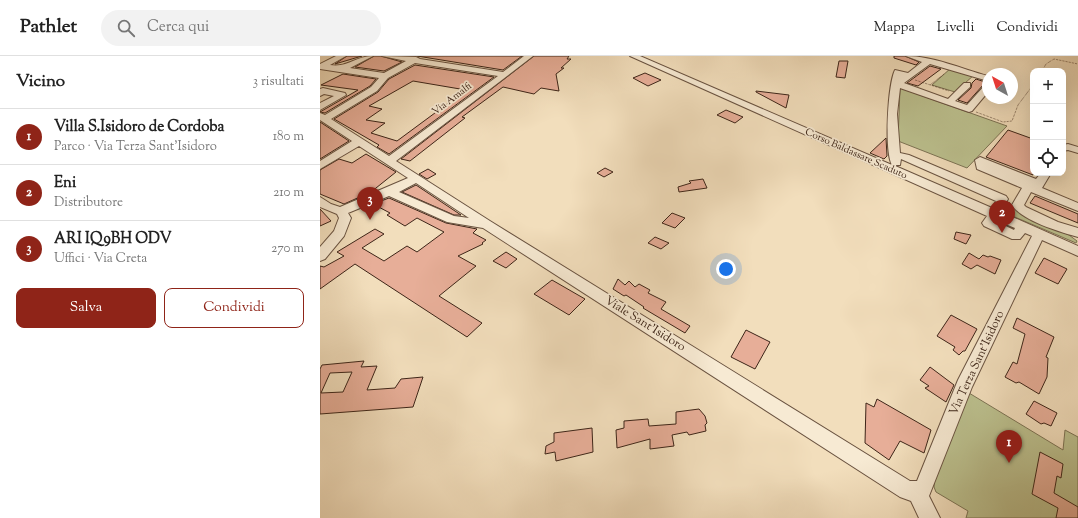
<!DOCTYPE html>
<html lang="it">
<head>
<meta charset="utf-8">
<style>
  :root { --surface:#fff; --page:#f2f2f2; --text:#222; --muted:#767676; --line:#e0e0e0; --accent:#8f2418 }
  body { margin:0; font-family:"Sorts Mill Goudy",serif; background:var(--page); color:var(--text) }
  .controls { position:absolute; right:12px; top:12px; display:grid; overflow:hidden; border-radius:8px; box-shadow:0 4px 16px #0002 }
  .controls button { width:36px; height:36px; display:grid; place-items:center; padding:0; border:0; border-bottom:1px solid var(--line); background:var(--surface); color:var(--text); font:20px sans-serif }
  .compass { position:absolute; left:662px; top:12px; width:36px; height:36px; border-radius:50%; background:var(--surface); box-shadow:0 4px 16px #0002; rotate:321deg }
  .you { position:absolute; left:406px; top:213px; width:14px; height:14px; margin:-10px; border:3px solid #fff; border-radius:50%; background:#1a73e8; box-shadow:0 0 0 6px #1a73e833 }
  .badge { display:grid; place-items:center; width:26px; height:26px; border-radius:50%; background:var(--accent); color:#fff; font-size:13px; font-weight:700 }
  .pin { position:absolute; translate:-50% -33px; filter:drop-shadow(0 1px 2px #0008) }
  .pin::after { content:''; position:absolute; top:21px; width:14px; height:12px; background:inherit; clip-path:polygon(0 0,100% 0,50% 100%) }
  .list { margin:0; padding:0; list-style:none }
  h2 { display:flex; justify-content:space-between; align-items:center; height:52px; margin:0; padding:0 16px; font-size:17px }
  h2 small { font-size:13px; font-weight:400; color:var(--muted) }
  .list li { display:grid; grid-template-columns:26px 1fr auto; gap:12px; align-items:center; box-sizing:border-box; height:56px; padding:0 16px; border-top:1px solid var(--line) }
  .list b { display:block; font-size:15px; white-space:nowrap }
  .list p { margin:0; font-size:13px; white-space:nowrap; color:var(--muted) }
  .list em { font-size:13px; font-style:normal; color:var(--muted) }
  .actions { display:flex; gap:8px; padding:12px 16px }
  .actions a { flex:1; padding:9px 0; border:1px solid var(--accent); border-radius:8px; text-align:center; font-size:14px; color:var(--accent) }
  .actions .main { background:var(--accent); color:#fff }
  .icon { flex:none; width:22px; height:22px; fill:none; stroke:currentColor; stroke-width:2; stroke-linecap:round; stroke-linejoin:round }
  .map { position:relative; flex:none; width:758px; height:462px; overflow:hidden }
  header { display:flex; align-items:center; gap:24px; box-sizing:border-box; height:56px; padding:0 20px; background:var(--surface); border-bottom:1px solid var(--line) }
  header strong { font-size:19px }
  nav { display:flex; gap:22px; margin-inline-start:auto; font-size:14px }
  .search { width:280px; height:36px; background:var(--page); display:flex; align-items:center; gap:10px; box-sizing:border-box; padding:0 14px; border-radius:22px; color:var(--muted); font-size:15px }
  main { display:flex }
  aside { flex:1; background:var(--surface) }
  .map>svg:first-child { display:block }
  .green { fill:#bcc18f; stroke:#7c7354 }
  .building { fill:#e7ae98; stroke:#3d2518; fill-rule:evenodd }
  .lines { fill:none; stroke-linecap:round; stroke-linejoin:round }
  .minor-casing { stroke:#6a5341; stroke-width:2 }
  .path { stroke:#3d2518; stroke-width:1; stroke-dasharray:0.5 1; stroke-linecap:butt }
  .minor { fill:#f7ead3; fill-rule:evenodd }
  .labels { text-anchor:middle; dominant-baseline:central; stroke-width:3.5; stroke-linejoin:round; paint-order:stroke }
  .far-street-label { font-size:10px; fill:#3d2518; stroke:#f7ead3 }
  .street-label { font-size:12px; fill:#3d2518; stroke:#f7ead3 }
</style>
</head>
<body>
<header>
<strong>Pathlet</strong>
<div class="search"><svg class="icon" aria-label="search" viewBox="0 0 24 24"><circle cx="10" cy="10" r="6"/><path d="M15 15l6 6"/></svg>Cerca qui</div>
<nav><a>Mappa</a><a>Livelli</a><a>Condividi</a></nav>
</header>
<main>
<aside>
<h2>Vicino<small>3 risultati</small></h2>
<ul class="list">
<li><span class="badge">1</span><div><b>Villa S.Isidoro de Cordoba</b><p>Parco · Via Terza Sant'Isidoro</p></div><em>180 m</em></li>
<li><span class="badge">2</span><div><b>Eni</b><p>Distributore</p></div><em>210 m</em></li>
<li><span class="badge">3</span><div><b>ARI IQ9BH ODV</b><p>Uffici · Via Creta</p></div><em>270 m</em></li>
</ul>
<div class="actions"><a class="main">Salva</a><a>Condividi</a></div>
</aside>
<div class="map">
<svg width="758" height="462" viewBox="0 0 758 462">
  <rect width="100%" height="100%" fill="#f2debc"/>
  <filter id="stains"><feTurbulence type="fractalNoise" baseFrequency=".005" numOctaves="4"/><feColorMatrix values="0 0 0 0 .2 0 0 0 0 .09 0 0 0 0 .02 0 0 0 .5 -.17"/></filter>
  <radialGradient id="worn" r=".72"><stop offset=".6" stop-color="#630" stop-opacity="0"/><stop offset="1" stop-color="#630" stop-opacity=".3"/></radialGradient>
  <path class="green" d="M631 12 654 19 635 36 612 29Z
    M580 32 687 70 647 112 578 85Z
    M689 146 701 158 749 179 757 185 756 187 683 156Z
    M649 337 743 394 745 374 758 381V462H646L648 455 616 436 614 431 615 419Z"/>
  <path class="building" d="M27 0H42L15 8Z
    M54 0H61L82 6 64 15 35 11Z
    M97 0H202L183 14Z
    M214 0H249L247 3H251L241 12H244L236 18 239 35 221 32 214 38 183 31 142 61 145 62 90 105 81 103Z
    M574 0H585L599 6 596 9 574 2Z
    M519 5H528L525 22 516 21Z
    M95 9 174 21 69 98 57 91 59 89 14 63 58 36 69 23ZM93 25 146 34 77 85 51 77 65 67 46 64 62 53 49 50Z
    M610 10 621 13 598 30 587 27Z
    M325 17 341 24 328 30 313 22Z
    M23 18 56 23 50 30 5 57 0 56 38 34 1 29Z
    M656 23 668 27 664 28 647 47 638 44 651 32 652 27Z
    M436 35 469 39 466 52 436 36Z
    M406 54 423 61 415 67 397 59Z
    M0 66 29 85 0 103Z
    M688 74 713 83V119L666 101Z
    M566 82 567 100 564 103 550 97Z
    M46 98 76 116 51 136 24 148 0 138V114L19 103 32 107Z
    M285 112 293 116 284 121 277 117Z
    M108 113 116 118 107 123 99 118Z
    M383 123 387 132 359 136 358 131 371 127 369 125Z
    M96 129 141 159H134L82 136Z
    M715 140 758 158V167L710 147Z
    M69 142 126 167 157 173 153 177 166 184 162 187 163 188 138 200 156 210 119 240 162 267 147 281 35 208 0 233V210L4 211 24 200 17 196 55 173 64 178 42 192 64 205 87 190 97 196 124 176 97 162 85 170 67 159 70 157 53 148Z
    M0 153 11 165 0 170Z
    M352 157 365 162 355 172 342 167Z
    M636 176 651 179 646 188 634 183Z
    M335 181 349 187 341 193 328 187Z
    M186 196 197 203 186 212 173 205Z
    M649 197 659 203 663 199 668 201 670 200 681 204 675 218 657 209 651 213 642 208Z
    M724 202 747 213 738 228 715 217Z
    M298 223 305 229 309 225 315 231 319 228 330 234 328 237 346 246 341 253 370 270 365 277 323 252 324 251 306 239 304 240 293 233Z
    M232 224 265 243 249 259 214 238Z
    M631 259 657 273 645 295H643L639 299 633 294 635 291 617 280Z
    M697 262 734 281 726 301 728 302 727 321 719 338 699 326 696 327 685 321 693 306 697 308 705 278 693 272Z
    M426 274 450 286 435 313 411 301Z
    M44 305 41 311 57 310 47 334 75 332 81 323 103 321 93 351 0 358V313L2 309ZM32 316 23 336 1 337 10 317Z
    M610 311 634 329 626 346 605 332 609 330 600 324Z
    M557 343 611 374 604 397 580 385 569 404 545 387 546 347 554 351Z
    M714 345 737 357 731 370 724 367 721 368 706 358Z
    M379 353 385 360 387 367 385 369 386 375 369 379 367 376 352 379 354 390 330 393V383L297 392 296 374 304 372V365L328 363 329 370 356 368V356Z
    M272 372 273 396 236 405 235 396 225 398 226 390 234 386V377Z
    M720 396 743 408 741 422 737 420 734 437 758 451V462H736L738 452 712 438Z"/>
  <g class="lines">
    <g class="minor-casing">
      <path id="minor" d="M16 0H26L10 9C28 12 35 0 53 0L30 12 64 17 86 5 62 0 96 1 100 3 183 16 204 0H213L76 105 170 165 590 425H597L638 324 712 180 705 177 700 183H692L664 170 662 167 667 160 310 0H320L572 109C564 95 568 28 575 14L588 17 602 6 586 0C613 0 642 13 668 20V25L610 8 584 27 628 43 644 27H650V31L635 45 647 49 665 29 668 28V36L652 55 649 56 580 32 577 58 580 97 589 99 686 140 688 143 681 156 758 190V200L722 184 652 331 609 440 620 462H599L591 445 580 441 163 172 127 166 69 140 28 157 31 162 24 180 5 203 0 205V191L14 175 19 162 17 158 0 151V141L11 148 20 151 88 122 39 90 0 113V105L32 85 0 64V57L5 59 51 31 59 22 0 13V8ZM95 7 178 20 69 100 11 63 57 35 68 22ZM581 103 676 145 672 152 573 109H580ZM96 127 149 162 134 160 79 136ZM676 164 695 172 694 174 675 165Z
        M3 32 25 37 26 39 0 54V47L14 40 4 38 0 40V33Z
        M748 88 758 91V97L748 94 743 95V89Z
        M660 101 716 123 721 117H731L722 132 758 147V155L711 136 704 149 706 151 738 166 758 172V181C740 176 702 165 692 149L702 132 657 113 655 104Z"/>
    </g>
    <path class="path" d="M722 15 726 8 734 3 758 8
      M595 24 629 35
      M610 29 624 18
      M656 56 683 66 692 65 698 49 713 29"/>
    <use href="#minor" class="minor"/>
  </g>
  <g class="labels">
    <g class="far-street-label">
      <text transform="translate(132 43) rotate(-37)">Via Amalfi</text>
      <text transform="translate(536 98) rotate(24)">Corso Baldassare Scaduto</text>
    </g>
    <g class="street-label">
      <text transform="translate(325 268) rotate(32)">Viale Sant'Isidoro</text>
      <text transform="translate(657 307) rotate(-65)">Via Terza Sant'Isidoro</text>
    </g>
  </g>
  <rect width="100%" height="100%" filter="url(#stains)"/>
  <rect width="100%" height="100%" fill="url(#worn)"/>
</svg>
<div class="controls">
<button>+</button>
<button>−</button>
<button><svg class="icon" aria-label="locate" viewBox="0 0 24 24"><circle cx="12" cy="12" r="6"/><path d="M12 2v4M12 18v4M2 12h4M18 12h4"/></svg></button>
</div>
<svg class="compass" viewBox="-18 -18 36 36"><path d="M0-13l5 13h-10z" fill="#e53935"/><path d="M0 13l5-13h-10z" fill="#767676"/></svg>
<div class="you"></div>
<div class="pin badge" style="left:689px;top:407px">1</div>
<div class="pin badge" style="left:682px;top:177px">2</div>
<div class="pin badge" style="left:50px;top:164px">3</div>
</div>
</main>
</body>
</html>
